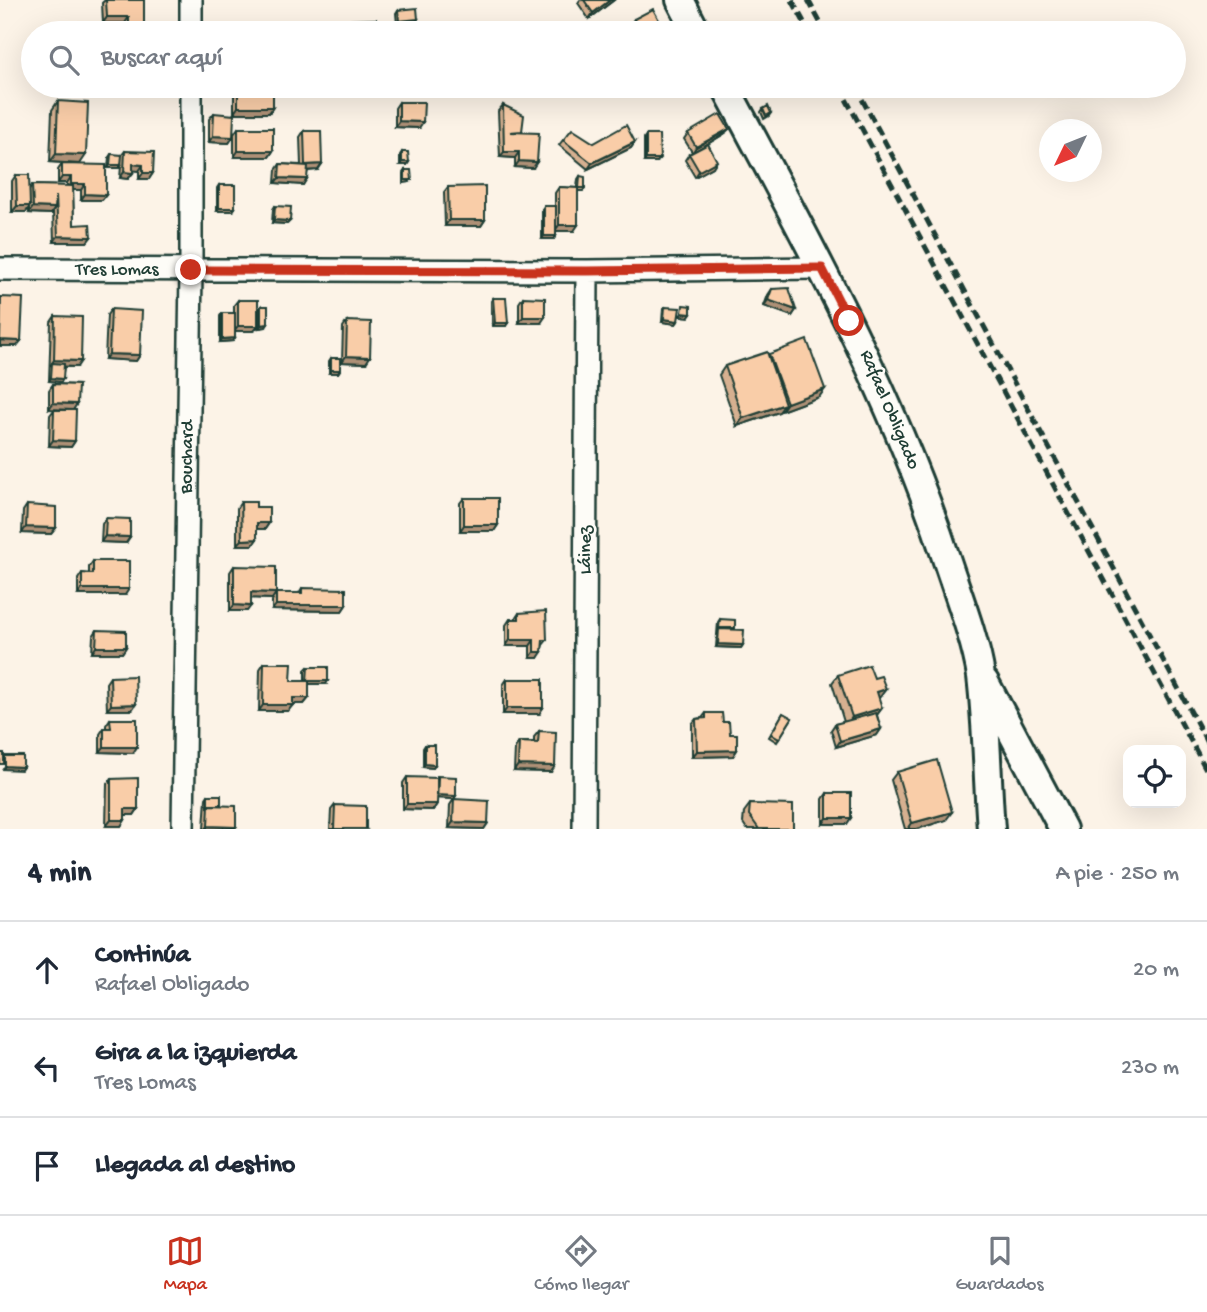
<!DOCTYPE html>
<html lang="es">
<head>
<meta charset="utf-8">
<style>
  :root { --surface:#fff; --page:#f6f6f7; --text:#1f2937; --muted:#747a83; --line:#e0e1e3; --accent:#c8321e }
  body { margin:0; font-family:"Gochi Hand",sans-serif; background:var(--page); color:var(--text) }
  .controls { position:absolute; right:21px; bottom:21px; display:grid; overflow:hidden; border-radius:14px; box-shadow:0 7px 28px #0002 }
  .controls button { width:63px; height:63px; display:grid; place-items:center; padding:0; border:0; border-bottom:2px solid var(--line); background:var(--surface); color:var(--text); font:35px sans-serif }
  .compass { position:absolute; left:1039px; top:119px; width:63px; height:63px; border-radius:50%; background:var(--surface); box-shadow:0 7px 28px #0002; rotate:227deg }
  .stop { position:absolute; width:21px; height:21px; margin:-16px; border:5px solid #c8321e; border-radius:50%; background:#fff }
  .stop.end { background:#c8321e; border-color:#fff; box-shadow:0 2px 7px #0008 }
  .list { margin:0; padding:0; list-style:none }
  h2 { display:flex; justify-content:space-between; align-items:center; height:91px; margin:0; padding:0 28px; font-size:30px }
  h2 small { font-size:23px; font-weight:400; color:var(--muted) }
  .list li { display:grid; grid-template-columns:46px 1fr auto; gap:21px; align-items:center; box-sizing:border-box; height:98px; padding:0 28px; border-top:2px solid var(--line) }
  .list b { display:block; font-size:26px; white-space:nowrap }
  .list p { margin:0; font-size:23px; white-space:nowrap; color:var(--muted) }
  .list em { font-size:23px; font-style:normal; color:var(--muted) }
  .icon { flex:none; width:38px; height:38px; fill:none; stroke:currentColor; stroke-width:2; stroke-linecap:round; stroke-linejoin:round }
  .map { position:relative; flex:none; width:1207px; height:829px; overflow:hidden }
  .search { position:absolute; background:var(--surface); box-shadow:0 7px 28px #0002; left:21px; right:21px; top:21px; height:77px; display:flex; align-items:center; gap:18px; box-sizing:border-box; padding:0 24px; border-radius:38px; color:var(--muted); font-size:26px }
  .sheet { height:385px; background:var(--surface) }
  nav { display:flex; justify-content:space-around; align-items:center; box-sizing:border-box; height:98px; border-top:2px solid var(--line); background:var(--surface); font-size:19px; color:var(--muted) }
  nav a { display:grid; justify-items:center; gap:4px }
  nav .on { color:var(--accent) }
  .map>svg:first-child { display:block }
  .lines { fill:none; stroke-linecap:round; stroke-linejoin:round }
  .minor-casing { stroke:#1f3d34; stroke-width:26 }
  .tertiary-casing { stroke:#1f3d34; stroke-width:32 }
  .minor { stroke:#fdfcf7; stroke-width:21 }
  .tertiary { stroke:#fdfcf7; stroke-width:26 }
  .rail { stroke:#1f3d34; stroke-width:5; stroke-dasharray:10 5; stroke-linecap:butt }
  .wall { fill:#d6b090; stroke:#1f3d34; stroke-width:2 }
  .shaded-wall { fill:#ae9076; stroke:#1f3d34; stroke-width:2 }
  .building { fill:#f9cda8; stroke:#1f3d34; stroke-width:2 }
  .route { stroke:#c8321e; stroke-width:9 }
  .labels { text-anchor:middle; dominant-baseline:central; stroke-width:5; stroke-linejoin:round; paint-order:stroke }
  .street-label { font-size:19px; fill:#1f3d34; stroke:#fdfcf7 }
</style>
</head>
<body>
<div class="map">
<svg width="1207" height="829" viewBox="0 0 1207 829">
  <rect width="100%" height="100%" fill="#fcf3e7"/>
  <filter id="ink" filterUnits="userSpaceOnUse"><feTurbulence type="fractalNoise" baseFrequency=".0143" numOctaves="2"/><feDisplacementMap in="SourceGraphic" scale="14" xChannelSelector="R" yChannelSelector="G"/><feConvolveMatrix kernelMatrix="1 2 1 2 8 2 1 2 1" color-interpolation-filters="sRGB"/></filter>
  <g filter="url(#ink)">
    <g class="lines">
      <g class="minor-casing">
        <path id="minor" d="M191 0V33
          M0 269 587 271 822 268
          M183 829 191 270V86
          M584 829 587 271"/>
      </g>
      <g class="tertiary-casing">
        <path id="tertiary" d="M680 0 697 33
          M725 86C808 242 894 395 948 564 959 597 976 642 981 676 987 726 987 778 991 829
          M985 682 1063 829"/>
      </g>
      <use href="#minor" class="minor"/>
      <use href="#tertiary" class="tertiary"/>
      <path class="rail" d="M792 0 810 33
        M808 0 826 33
        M839 86 1207 771
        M855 86 1207 742"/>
    </g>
    <path class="wall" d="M105 0H144V33H125V23H103L102 3Z
      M580 0H614L589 19 578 3Z
      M398 10 416 22 397 24 396 13Z
      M634 19 666 33H634L630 25Z
      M349 20 376 28 386 33H345V26Z
      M234 86H273V107L269 113H234Z
      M58 101 80 164 50 162 52 110Z
      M399 102 419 128 395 127V108Z
      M503 105 522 131 521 132 533 168 515 167V158L500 157 498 111Z
      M763 109 771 113 769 116 764 119 761 112Z
      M214 113 233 137 229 143 209 142V119Z
      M238 128 273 151 269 157H234V134Z
      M304 131 318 170 308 171 303 185 275 183 276 170 280 164 301 165 300 137Z
      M688 133 724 134 708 144 713 167 695 177 685 160 689 154 692 152 684 139Z
      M646 135 657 162H644V138Z
      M563 140 594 143 635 142 631 148 588 169 559 145Z
      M125 151 153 173 149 179H139V171L133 170V173L128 179 120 178 121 166 119 168H108L109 157 111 154 121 156Z
      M402 152 409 162 407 165H400V155Z
      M62 164 106 195 102 200H81V190H73L74 225 91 237 87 242H54L53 211 51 214 29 213V208L26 212H12V181L16 175 30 189 32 185 67 186V183H58V170Z
      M405 170 410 182 403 183V173Z
      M580 176 585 188 583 191H578L574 231H556L554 239H542V209L544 206H555V193L559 187 577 188 578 179Z
      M219 185 233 211H217V188Z
      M448 187 485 220 481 226H445L444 192Z
      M275 206 290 221 287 224 272 223 273 209Z
      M772 289 796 310 792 316 764 306 768 295Z
      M523 297 541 323H519V303Z
      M493 298 506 326H493L491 301Z
      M238 300 254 331H235L233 341 220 342V316L222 313H234V305Z
      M261 306 266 327 259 328V309Z
      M665 307 678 321 676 324 662 322 663 309Z
      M111 309 140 355 136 361 105 359 107 315Z
      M55 316 77 367H64L61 382 49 381 51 322Z
      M347 321 366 363 342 362 343 327Z
      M769 354 825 389 819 397 781 411 780 410 779 412 737 426 719 375 725 366 768 355Z
      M331 358 340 370 338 373H329V361Z
      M53 384 78 385 49 409V390Z
      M54 410 75 441 71 447 49 446 50 415Z
      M464 498 498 525 494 531H460V503Z
      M241 502 256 507 269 523 265 529H257L253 545H237V508Z
      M27 505 56 528 51 534 22 533 23 511Z
      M106 518 126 543 101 542 102 524Z
      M93 561 125 595H78V579L82 573 89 574V567Z
      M234 566 272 599 251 598 247 611H230V572Z
      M302 588 346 605 342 611 272 610V598L276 593H299Z
      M519 613 547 640 543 645 538 658H530V646H506V625L510 619H515Z
      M720 619 734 630 743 645 741 648 716 647 718 622Z
      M97 630 126 647 122 653H92L93 636Z
      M264 663 291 681H305V670L308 667 326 684H309V698L304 704H293L288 711H259L260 669Z
      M838 675 874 678 886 689 878 698 882 708 877 715 881 729 877 735 836 747 831 730 835 724 844 722 832 683Z
      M110 677 132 710H107L106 683Z
      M507 679 539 714H503V685Z
      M706 713 723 722 737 750 733 756 692 757V724L696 719 702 718Z
      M783 713 792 718 777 742 769 737Z
      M110 719 133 753 100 752V734L104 728H106V725Z
      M539 731 551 772 514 771 515 748 519 742H534V737Z
      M425 745 435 765 433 768 423 767V748Z
      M897 772 946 820 917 829H905L891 780Z
      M407 777 454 799 437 798V804L433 810 403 809V783Z
      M111 779 138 809 134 815H125V820L121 826H106L107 784Z
      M827 793 847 824H823V799Z
      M208 795 221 805 236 827 234 829H204L206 798Z
      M454 799 488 823 484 829 449 828 450 805Z
      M750 804 793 829H747L743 823 744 812Z
      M335 805 366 829H330L331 810Z"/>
    <path class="shaded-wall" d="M610 0H614L589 19 593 13Z
      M107 17H129L125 23H103Z
      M418 19 416 22 397 24 399 21Z
      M238 107H273L269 113H234Z
      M399 121 423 122 419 128 395 127Z
      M729 129 724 134 692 153 696 147Z
      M213 136 233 137 229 143 209 142Z
      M635 142 631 148 588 169 592 163Z
      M238 151H273L269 157H234Z
      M504 152H519L515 158 500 157Z
      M56 154 86 155 80 164 50 162Z
      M646 159H660L657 162H644Z
      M519 161 537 162 533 168 515 167Z
      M717 161 713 167 695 177 699 171Z
      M402 162H409L407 165H400Z
      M133 164 143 165 139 171 129 170Z
      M322 164 318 170 301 171 305 165Z
      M110 165H121L119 168H108Z
      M124 172 133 173 128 179 120 178Z
      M143 173H153L149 179H139Z
      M62 177H71L67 183H58Z
      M279 178 307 179 303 185 275 183Z
      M71 184H85L81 190H67Z
      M85 194 106 195 102 200H81Z
      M17 206H30L26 212H12Z
      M33 207 55 208 51 214 29 213Z
      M219 208H235L233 211H217Z
      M274 220 290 221 287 224 272 223Z
      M449 220H485L481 226H445Z
      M559 225H578L574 231H555Z
      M58 236 91 237 87 242H54Z
      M544 236H556L554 239H542Z
      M768 300 796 310 792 316 764 306Z
      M682 313 691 314 689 317 680 316Z
      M523 317H545L541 323H519Z
      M664 319 678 321 676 324 662 322Z
      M495 323H508L506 326H493Z
      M268 324 266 327 259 328 261 325Z
      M238 326H258L254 331H234Z
      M235 338 233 341 220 342 222 339Z
      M0 340 21 341 17 346H0Z
      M109 354 140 355 136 361 105 359Z
      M346 356 370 357 366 363 342 362Z
      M54 360 81 361 77 367 52 366V363L50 366Z
      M331 370H340L338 373H329Z
      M51 378 63 379 61 382 49 381Z
      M825 389 819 397 781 411 787 403Z
      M53 403 77 404 73 410 49 409Z
      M785 404 779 412 737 426 743 418Z
      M53 440 75 441 71 447 49 446Z
      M257 523H269L265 529H253Z
      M464 525H498L494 531H460Z
      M26 527 56 528 51 534 22 533Z
      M105 536 130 537 126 543 101 542Z
      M257 539 253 545H237L242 540Z
      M82 589H129L125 595H78Z
      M251 592 276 593 272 599 247 598Z
      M234 605 251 606 247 611H230Z
      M276 605H346L342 611 272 610Z
      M510 640H534L530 646H506Z
      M718 644 743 645 741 648 716 647Z
      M96 647H126L122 653H92Z
      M534 652H542L538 658H530Z
      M307 681H328L326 684H305Z
      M886 689 880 697 871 700 877 692Z
      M293 698H309L304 704H288Z
      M136 704 132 710H107L111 705Z
      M263 705H293L288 711H259Z
      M507 708H543L539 714H503Z
      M882 708 876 716 846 726 852 717Z
      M881 729 877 735 836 747 840 741Z
      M104 747H137L133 753 100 752Z
      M737 750 733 756 692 757 697 751Z
      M425 764 435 765 433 768 423 767Z
      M518 765 555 766 551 772 514 771Z
      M5 766 23 767 21 770 3 769Z
      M436 795 456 796 454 799 434 798Z
      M407 804H437L433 810 403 809Z
      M125 809H138L134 815H121Z
      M952 812 946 820 917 829H908L912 823Z
      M827 818H851L847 824H823Z
      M111 820H125L121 826H106Z
      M453 822 488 823 484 829 449 828Z
      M208 826 236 827 234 829H206Z"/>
    <path class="building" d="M106 0H144V33H129V17H107Z
      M584 0H610L593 13Z
      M417 8 418 19 399 21 398 10Z
      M653 9 666 33H641L634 19Z
      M376 19V33H349V20Z
      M376 28H386V33H376Z
      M238 86H273V107H238Z
      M58 101 88 103 86 155 56 154Z
      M399 102H424L423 122 399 121Z
      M503 105 524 115 522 131 510 132 539 133 537 162 519 161V152H504Z
      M768 106 771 113 766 116 763 109Z
      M214 113 234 115 233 137 213 136Z
      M720 114 729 129 696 147 688 133Z
      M626 125 635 142 592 163 563 140 572 129 594 143Z
      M238 128H273V151H238Z
      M304 131H321L322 164 305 165Z
      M646 135H659L660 159H646Z
      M708 144 717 161 699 171 689 154Z
      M125 151 154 152 153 173H143V165L133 164V173L124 172Z
      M402 152H408L409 162H402Z
      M111 154 122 155 121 165H110Z
      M62 164 106 165V195L85 194V184H71V177H62Z
      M280 164 308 166 307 179 279 178Z
      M405 170H411L412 180H405Z
      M16 175H29L30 206H17Z
      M580 176 585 177V188H579Z
      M32 185 73 186 74 225 90 224 91 237 58 236 56 196 55 208 33 207Z
      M219 185H235V208H219Z
      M485 186V220H449L448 187Z
      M559 187 578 188V225H559Z
      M275 206 291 207 290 221 274 220Z
      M544 206H556V236H544Z
      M789 288 796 310 768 300 772 289Z
      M1 297 23 298 21 341 0 340Z
      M523 297 545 298V317H523Z
      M493 298H506L508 323H495Z
      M238 300H258V326H238Z
      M683 305 691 306V314L682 313Z
      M261 306H268V324L261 325Z
      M665 307 680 308 678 321 664 319Z
      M111 309 142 311 140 355 109 354Z
      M222 313H235V338L222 339Z
      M55 316 82 317 81 361 54 360Z
      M347 321 371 322 370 357 346 356Z
      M807 340 825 389 787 403 769 354Z
      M767 352 785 404 743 418 725 366Z
      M331 358H340V370H331Z
      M52 363 64 364 63 379 51 378Z
      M53 384 78 385 77 404 53 403Z
      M54 410H76L75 441 53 440Z
      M464 498H498V525H464Z
      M241 502H256V507H269V523H257V539L242 540Z
      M27 505 56 507V528L26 527Z
      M106 518 130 519V537L105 536Z
      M93 561H129V589H82V573L93 574Z
      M234 566 276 567V593L251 592V606L234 605Z
      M302 588 346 589V605H276V593H302Z
      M546 611 547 640H543L542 652H534V640H510V619H519V613Z
      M720 619 735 620V628H719Z
      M719 629 744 630 743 645 718 644Z
      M97 630 126 631V647H96Z
      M264 663H292L291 681H309V698H293V705H263Z
      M869 665 874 678 881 676 886 689 877 692 882 708 852 717 838 675Z
      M308 667H328V681H307Z
      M135 676 136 704 111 705 110 677Z
      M507 679H543V708H507Z
      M706 713H722L723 722H729L730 734H737V750L697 751 696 719 706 718Z
      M783 713 792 718 779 739 771 734Z
      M876 713 881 729 840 741 835 724Z
      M110 719H137V747H104V728H111Z
      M539 731 556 732 555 766 518 765 519 742 538 743Z
      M425 745H435V765L425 764Z
      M0 753H4V764H0Z
      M5 756H23V767L5 766Z
      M937 760 952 812 912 823 897 772Z
      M437 776 456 777V796L437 795Z
      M407 777 438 778 437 804H407Z
      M138 778V809H125V820H111V779Z
      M827 793H851V818H827Z
      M208 795H221V805H209L208 806Z
      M454 799 489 801 488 823 453 822Z
      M750 804 793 805V829H759L749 815Z
      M209 805 236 806V827L208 826Z
      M335 805 366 806V829H334Z"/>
  </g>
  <g class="lines" filter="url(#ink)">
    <path class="route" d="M191 270 587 271 822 268 849 321"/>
  </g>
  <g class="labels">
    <g class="street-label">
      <text x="117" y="270">Tres Lomas</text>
      <text transform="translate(889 410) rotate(67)">Rafael Obligado</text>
      <text transform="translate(188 457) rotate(-89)">Bouchard</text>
      <text transform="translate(586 550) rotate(-90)">Láinez</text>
    </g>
  </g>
</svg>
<div class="controls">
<button><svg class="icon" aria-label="locate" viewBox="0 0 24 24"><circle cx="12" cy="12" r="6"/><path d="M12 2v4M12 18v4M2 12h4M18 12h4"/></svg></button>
</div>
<svg class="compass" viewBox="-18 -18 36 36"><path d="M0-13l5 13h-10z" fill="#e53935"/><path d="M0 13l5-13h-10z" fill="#747a83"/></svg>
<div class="stop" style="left:849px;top:321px"></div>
<div class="stop end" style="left:191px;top:270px"></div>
<div class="search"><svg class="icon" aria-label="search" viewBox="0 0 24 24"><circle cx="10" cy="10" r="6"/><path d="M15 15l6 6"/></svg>Buscar aquí</div>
</div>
<section class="sheet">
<h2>4 min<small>A pie · 250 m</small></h2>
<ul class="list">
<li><svg class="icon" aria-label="ahead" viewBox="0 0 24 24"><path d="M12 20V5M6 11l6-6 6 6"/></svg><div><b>Continúa</b><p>Rafael Obligado</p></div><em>20 m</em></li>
<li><svg class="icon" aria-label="left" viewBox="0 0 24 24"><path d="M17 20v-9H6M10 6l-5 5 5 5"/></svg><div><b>Gira a la izquierda</b><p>Tres Lomas</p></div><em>230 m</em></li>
<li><svg class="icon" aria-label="arrive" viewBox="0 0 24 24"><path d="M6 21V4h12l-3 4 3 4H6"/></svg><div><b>Llegada al destino</b></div></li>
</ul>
</section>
<nav>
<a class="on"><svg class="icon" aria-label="map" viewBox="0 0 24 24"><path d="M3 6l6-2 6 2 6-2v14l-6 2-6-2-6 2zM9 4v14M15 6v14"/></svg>Mapa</a>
<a><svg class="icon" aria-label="directions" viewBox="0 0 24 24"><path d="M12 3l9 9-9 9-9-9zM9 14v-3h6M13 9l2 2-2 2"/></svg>Cómo llegar</a>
<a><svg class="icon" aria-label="saved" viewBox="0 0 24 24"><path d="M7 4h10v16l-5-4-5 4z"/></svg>Guardados</a>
</nav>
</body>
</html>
